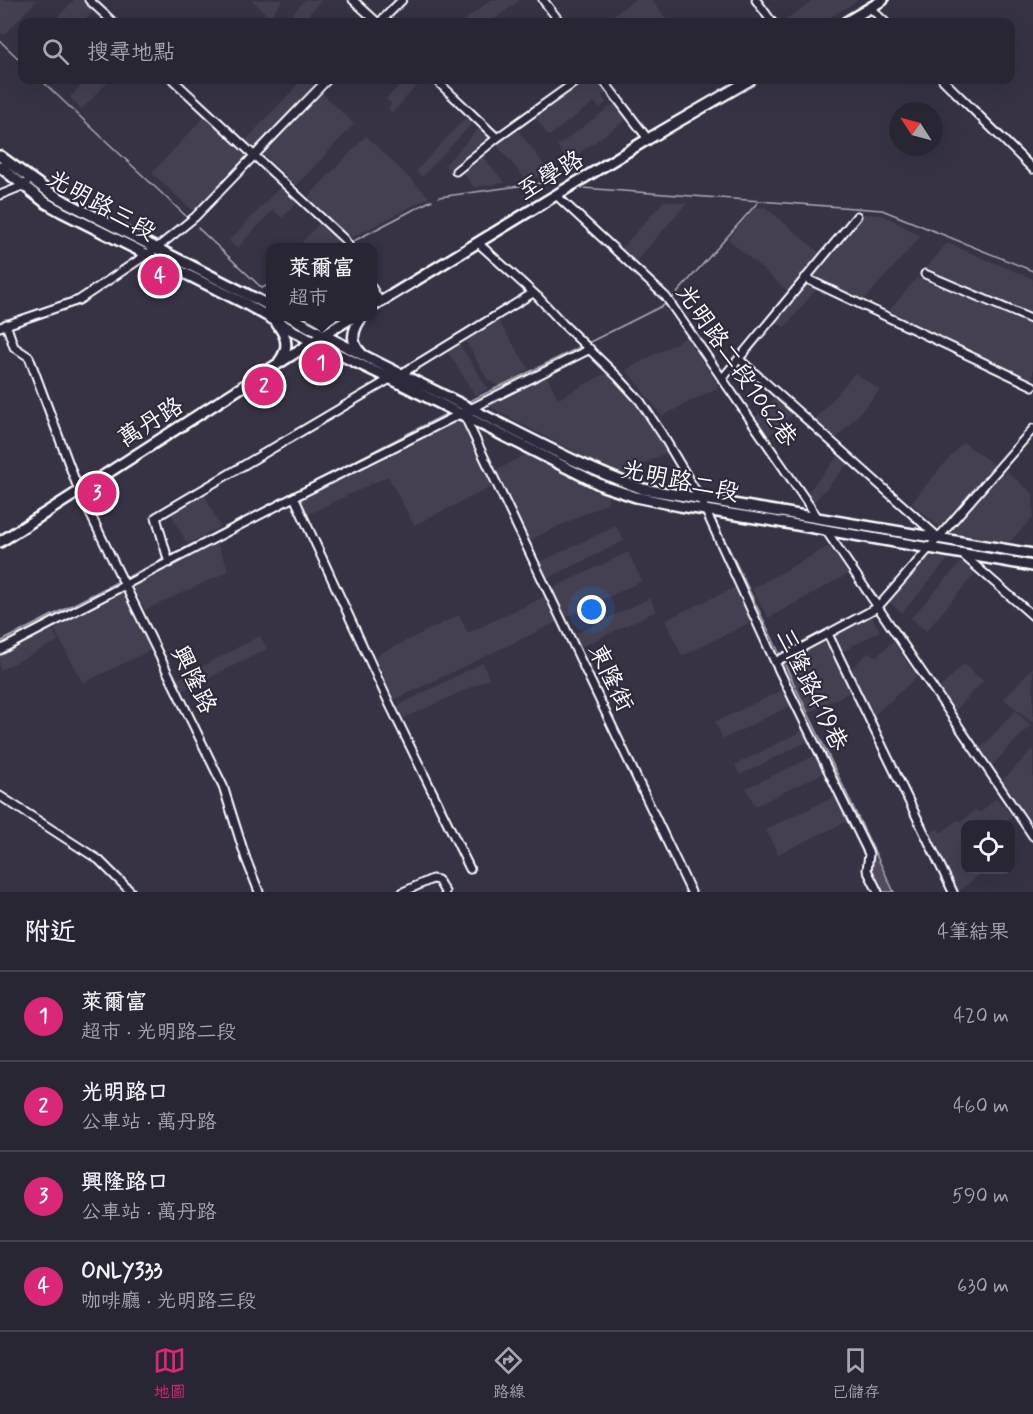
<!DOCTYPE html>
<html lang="zh-TW">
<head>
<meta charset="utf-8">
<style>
  :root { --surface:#292634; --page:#353240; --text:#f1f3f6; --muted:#a5a5ac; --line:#45434f; --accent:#db2777 }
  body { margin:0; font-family:Mynerve,"LXGW WenKai TC",sans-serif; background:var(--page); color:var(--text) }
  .controls { position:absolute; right:18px; bottom:18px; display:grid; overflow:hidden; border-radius:12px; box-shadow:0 6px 24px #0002 }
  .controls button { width:54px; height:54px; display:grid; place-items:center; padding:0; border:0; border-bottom:2px solid var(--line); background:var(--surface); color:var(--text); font:30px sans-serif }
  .compass { position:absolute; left:889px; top:102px; width:54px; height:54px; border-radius:50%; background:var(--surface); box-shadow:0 6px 24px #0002; rotate:306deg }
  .you { position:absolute; left:592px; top:610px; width:21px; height:21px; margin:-15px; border:4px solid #fff; border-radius:50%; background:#1a73e8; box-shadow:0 0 0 9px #1a73e833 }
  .badge { display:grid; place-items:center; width:39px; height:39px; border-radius:50%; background:var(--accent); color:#fff; font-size:20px; font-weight:700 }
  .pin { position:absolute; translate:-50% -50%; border:3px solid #fff; box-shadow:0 2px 6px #0006 }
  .popup { position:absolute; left:266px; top:243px; width:111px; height:78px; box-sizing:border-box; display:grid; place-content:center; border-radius:12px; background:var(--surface); filter:drop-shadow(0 2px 4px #0005); font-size:20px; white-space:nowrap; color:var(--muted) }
  .popup b { font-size:22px; color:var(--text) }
  .popup::after { content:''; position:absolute; left:50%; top:100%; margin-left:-12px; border:12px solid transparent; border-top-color:var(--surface) }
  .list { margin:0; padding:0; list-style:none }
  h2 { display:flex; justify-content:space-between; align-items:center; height:78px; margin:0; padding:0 24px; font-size:26px }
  h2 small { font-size:20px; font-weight:400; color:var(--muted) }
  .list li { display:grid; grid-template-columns:39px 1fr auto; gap:18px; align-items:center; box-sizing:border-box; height:90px; padding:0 24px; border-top:2px solid var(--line) }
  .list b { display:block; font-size:22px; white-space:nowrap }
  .list p { margin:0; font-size:20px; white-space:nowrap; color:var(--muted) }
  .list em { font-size:20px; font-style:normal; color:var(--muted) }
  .icon { flex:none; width:33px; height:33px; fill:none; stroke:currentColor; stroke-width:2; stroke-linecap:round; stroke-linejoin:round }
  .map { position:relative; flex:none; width:1033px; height:892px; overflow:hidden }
  .search { position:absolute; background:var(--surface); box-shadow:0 6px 24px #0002; left:18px; right:18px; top:18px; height:66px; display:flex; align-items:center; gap:15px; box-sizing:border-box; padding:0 21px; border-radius:12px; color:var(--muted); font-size:22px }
  .sheet { height:438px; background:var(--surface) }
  nav { display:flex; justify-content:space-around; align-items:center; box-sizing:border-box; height:84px; border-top:2px solid var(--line); background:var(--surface); font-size:16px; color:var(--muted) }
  nav a { display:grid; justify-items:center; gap:3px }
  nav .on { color:var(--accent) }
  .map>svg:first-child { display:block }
  .built { fill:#444051 }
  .green { fill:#514c5c; stroke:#a8a6ae; stroke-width:1.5 }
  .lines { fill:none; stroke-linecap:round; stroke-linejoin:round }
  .stream { stroke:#adabb2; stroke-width:1.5 }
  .street-casing { stroke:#fff; stroke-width:11 }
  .secondary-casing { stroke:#fff; stroke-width:14 }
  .street { stroke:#2f2a3d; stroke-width:7 }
  .secondary { stroke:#2f2a3d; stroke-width:9 }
  .labels { text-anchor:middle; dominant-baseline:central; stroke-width:4.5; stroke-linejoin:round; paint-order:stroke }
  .street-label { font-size:24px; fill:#fff; stroke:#2f2a3d }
</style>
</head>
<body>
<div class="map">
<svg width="1033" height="892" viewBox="0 0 1033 892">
  <rect width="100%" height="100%" fill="#373345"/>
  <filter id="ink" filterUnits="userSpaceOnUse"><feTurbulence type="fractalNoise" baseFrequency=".0167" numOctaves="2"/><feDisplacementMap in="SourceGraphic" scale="12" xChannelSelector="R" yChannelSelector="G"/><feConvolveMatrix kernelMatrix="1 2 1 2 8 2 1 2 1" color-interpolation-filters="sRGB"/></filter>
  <g filter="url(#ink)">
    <path class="built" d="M0 0H37L4 35 0 31Z
      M74 0H87L96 8 83 22H53Z
      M252 0H283L269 17Z
      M305 0H321L302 22H285Z
      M491 0H520L491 22H462Z
      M634 0H652L668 22H604Z
      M813 0H859L822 22H783Z
      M86 80H110L82 109 70 97Z
      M302 80H306L316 88 257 152 245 141Z
      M404 80H422L392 113 388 109 392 104 386 99Z
      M582 80H595L606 93 602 96 607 102 599 108 594 102 549 136 534 116Z
      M320 91 354 124 296 186 262 153Z
      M618 101 630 117 568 161 557 146Z
      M208 113 252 154 196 214 152 173Z
      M470 113 476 119 422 177 416 171Z
      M480 127 495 139 452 173 445 165Z
      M517 129 552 175 525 179 497 145Z
      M366 136 429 197 351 238 308 197Z
      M482 156 505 183 474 187 462 172Z
      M282 185 299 201 282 218 273 210 237 248 229 241Z
      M664 201 687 203 634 263 620 250Z
      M765 207 822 255 790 293 728 239 754 208Z
      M864 214 883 215 921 236 863 301 811 274Z
      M322 220 342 239 327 247 297 248Z
      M947 243 1033 279V315L925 270Z
      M917 278 1033 324V381L887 313Z
      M806 280 818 287 785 327 774 322Z
      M496 317 529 369 500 387 488 380 463 336Z
      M687 337 719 387 662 416 626 370Z
      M457 340 488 389 475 395 445 347Z
      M610 371 638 402 671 450 624 474 603 467 488 406 546 374 558 399Z
      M855 373 880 390 836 439 815 420Z
      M777 395 794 412 783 425 768 436 754 420Z
      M454 419 464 423 494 486 414 525 388 476 305 516 297 499Z
      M963 442 996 466 942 529 911 503Z
      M530 452 562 471 610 492 607 503 526 542 494 472Z
      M840 454 852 460 812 504 806 494Z
      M1003 468 1033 494V517L1010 542 957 535 950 529Z
      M203 491 220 527 187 544 169 510Z
      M616 526 624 541 546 579 538 563Z
      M216 541 229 571 145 610 132 585Z
      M829 546 848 574 768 618 752 589Z
      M628 552 642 581 564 618 551 589Z
      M926 556 948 559 902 613 888 601Z
      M967 562 978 570 926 631 911 618 960 563Z
      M738 586 755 620 682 656 665 620Z
      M124 589 153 649 83 683 52 625Z
      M546 596 559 621 394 700 375 656 459 615 468 633Z
      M650 598 656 611 577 649 571 636Z
      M871 615 880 631 842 652 833 636Z
      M50 624 58 641 0 670V649Z
      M260 636 267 649 182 691 176 680Z
      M829 638 854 690 808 713 782 662Z
      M893 641 917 677 872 717 849 671 868 653 877 656Z
      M483 663 489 679 404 718 397 706Z
      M964 664 983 681 953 713 939 689Z
      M1033 667V723L1004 699Z
      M787 688 794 704 723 739 715 722Z
      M1015 711 1031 725 991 766 980 749Z
      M806 729 811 740 740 775 735 765Z
      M1033 749V820L1031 823 1000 783Z
      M817 755 827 771 755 806 746 788Z
      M838 795 850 820 778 854 766 829Z
      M996 798 1012 816 1002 824H966V870H985L958 892 929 835 937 828 941 833 956 821H962L975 810 980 813Z"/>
    <path class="green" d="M705 510 711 511 894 892H878L867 870 869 854Z"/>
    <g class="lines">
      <path class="stream" d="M0 41 22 62
        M41 80 187 217
        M582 188 882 210 1033 271
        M439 197 549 182
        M198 228 262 288 270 284
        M350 243 432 200
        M671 300 759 201
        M667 305 702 355
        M586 344 668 303
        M713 372 808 512
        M468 402 582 346
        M823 533 844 563
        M169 556 448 413
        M124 579 165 558
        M0 642 119 581
        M934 696 1033 842"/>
      <g class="street-casing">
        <path id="street" d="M89 0 113 22
          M353 0 377 22
          M543 0 560 22
          M756 0 772 22
          M870 8 885 22
          M380 22 402 0
          M173 80 344 239 350 248
          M436 80 497 138
          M603 80 648 139
          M943 80 1033 169
          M456 171 497 138 578 80
          M0 195 25 185 30 178
          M557 196 666 297 818 518
          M478 243 538 297 563 324 618 377 640 401 662 434 700 498 775 662 869 854 867 870 878 892
          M925 274 1033 320
          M805 278 1033 386
          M372 288 380 302
          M6 324 14 347 29 357 79 491 223 786 246 859 259 892
          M0 327 79 300 158 247 195 217 327 80
          M739 359 938 537
          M401 374 533 293
          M722 379 857 216
          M464 415 691 892
          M294 497 390 705 470 869
          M825 529 1033 836
          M962 554 1033 616
          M169 563 156 517 390 379
          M828 634 953 892
          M0 650 294 497 590 349
          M775 662 878 607 1033 429
          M0 796 99 860 131 892
          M403 892 432 879 438 880 445 892"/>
      </g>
      <g class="secondary-casing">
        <path id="secondary" d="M846 22 883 0
          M0 156 52 194 66 202 270 306
          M0 167 46 203 62 212 244 303 313 342 399 383 603 486 636 497 680 506 768 520 1033 566
          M372 307 648 139 750 80
          M289 316C349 350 412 379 473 410 530 438 583 468 643 489L1033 554
          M277 324C288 337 289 349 279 362
          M361 353C349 341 353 328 363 316
          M0 542 323 335 355 316"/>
      </g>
      <use href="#street" class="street"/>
      <use href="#secondary" class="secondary"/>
    </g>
  </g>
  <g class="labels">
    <g class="street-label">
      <text transform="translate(551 176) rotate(-31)">至學路</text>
      <text transform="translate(101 206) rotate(29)">光明路三段</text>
      <text transform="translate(736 366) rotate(55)">光明路二段1062巷</text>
      <text transform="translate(151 423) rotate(-32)">萬丹路</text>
      <text transform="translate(680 482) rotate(12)">光明路二段</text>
      <text transform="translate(610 678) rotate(64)">東隆街</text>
      <text transform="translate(193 680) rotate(64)">興隆路</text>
      <text transform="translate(811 690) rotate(64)">三隆路419巷</text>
    </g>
  </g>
</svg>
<div class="controls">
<button><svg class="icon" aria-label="locate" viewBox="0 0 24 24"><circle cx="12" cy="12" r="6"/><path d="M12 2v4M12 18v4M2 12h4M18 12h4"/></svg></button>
</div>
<svg class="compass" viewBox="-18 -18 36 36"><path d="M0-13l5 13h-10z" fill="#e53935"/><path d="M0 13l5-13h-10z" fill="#a5a5ac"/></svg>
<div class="you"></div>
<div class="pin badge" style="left:321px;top:363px">1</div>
<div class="popup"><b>萊爾富</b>超市</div>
<div class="pin badge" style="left:264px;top:386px">2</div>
<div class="pin badge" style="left:97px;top:493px">3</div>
<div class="pin badge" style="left:160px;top:276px">4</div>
<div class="search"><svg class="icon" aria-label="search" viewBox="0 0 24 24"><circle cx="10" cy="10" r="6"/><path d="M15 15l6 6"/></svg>搜尋地點</div>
</div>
<section class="sheet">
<h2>附近<small>4筆結果</small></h2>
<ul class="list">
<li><span class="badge">1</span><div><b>萊爾富</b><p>超市 · 光明路二段</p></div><em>420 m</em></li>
<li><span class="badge">2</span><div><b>光明路口</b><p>公車站 · 萬丹路</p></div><em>460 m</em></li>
<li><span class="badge">3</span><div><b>興隆路口</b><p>公車站 · 萬丹路</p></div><em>590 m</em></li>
<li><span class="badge">4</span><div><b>ONLY333</b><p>咖啡廳 · 光明路三段</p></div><em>630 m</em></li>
</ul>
</section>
<nav>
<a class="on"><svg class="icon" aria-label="map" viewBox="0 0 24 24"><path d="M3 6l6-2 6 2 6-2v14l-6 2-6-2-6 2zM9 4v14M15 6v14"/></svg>地圖</a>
<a><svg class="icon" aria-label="directions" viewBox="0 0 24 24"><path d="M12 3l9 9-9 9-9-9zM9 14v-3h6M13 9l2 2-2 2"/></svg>路線</a>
<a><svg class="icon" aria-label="saved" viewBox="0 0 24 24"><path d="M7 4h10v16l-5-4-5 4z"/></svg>已儲存</a>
</nav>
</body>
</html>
